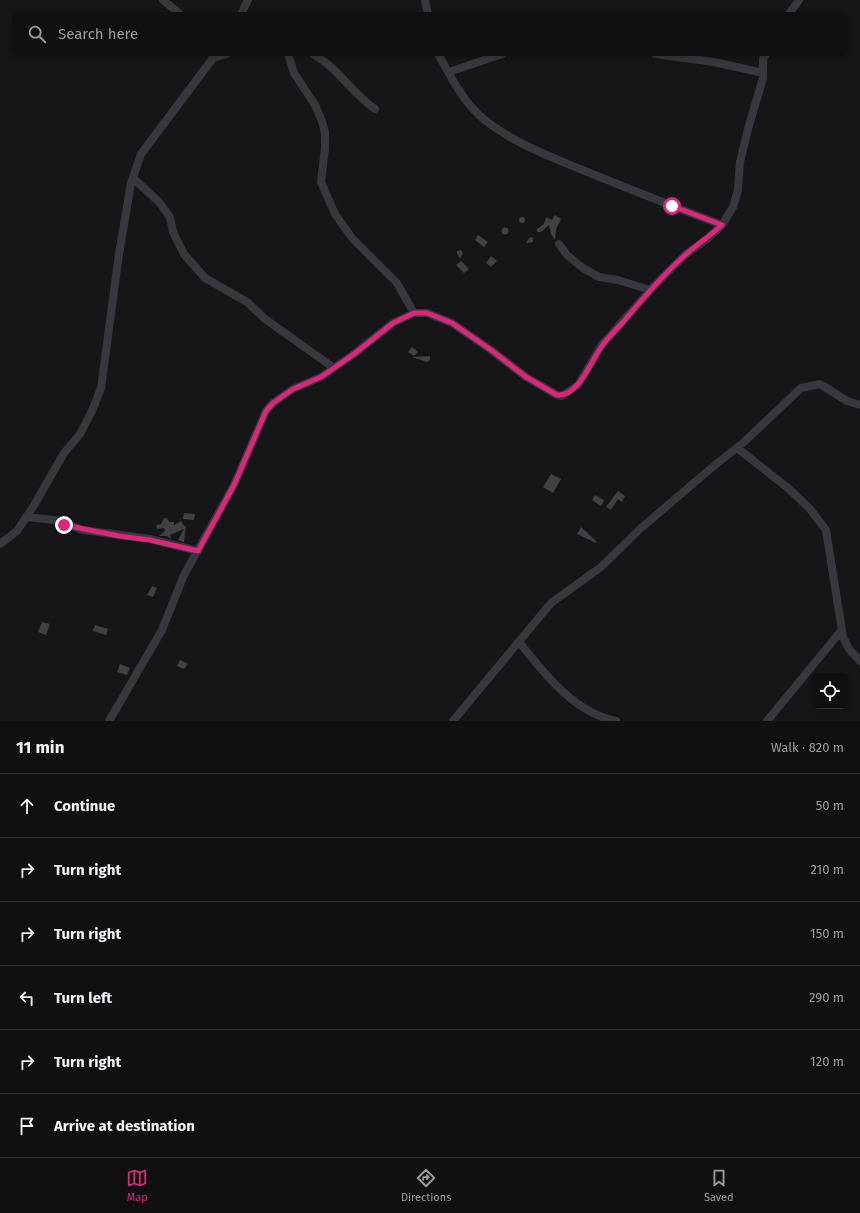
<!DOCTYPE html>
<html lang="en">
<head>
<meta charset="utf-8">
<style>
  :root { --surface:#101012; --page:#1e1e20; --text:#f1f3f6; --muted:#9c9d9f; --line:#303032; --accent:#db2777 }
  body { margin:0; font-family:"Fira Sans",sans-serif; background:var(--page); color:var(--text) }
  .controls { position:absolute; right:12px; bottom:12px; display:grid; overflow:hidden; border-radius:6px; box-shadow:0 2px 6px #0003 }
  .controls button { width:36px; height:36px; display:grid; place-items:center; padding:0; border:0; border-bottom:1px solid var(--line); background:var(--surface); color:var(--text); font:20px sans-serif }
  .stop { position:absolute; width:12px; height:12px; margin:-9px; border:3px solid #db2777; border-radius:50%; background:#fff }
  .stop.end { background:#db2777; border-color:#fff; box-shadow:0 1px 4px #0008 }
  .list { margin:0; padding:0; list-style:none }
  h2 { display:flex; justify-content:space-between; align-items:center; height:52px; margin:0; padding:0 16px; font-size:17px }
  h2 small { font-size:13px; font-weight:400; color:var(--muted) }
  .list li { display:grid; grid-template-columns:26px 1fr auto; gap:12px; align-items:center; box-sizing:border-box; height:64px; padding:0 16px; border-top:1px solid var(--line) }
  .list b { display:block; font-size:15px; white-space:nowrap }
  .list em { font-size:13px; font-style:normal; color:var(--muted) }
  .icon { flex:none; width:22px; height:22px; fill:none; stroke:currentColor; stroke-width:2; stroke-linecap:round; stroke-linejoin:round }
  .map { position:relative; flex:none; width:860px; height:721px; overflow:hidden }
  .search { position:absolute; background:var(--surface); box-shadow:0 2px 6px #0003; left:12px; right:12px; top:12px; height:44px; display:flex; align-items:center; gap:10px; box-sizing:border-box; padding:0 14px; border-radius:6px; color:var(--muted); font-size:15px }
  .sheet { height:436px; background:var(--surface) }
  nav { display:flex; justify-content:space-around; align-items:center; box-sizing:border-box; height:56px; border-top:1px solid var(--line); background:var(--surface); font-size:11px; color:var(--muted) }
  nav a { display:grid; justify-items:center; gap:2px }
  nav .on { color:var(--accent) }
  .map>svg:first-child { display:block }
  .building { fill:#404145 }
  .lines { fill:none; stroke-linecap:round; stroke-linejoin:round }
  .street { stroke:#37383d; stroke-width:8 }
  .route { stroke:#db2777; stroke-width:5 }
</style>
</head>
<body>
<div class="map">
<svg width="860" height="721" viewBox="0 0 860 721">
  <rect width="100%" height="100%" fill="#161618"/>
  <path class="building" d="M555 215 561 219 556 229 555 240 551 234 549 225 541 232H537V229L544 224 546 217 552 220Z
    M519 220a3 3 0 1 1 6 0a3 3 0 1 1-6 0Z
    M501.5 231a3.5 3.5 0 1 1 7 0a3.5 3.5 0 1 1-7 0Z
    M478 235 488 242 484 247 475 240Z
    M530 237 533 238V242L526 243Z
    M461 250 463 253 460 259 457 253V251Z
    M491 256 497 261 491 267 486 263Z
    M461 261 469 269 464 273 456 265Z
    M412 347 418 352 414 356 408 352Z
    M430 356V360L427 362 412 357Z
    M551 474 561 479 553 493 543 487Z
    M618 491 625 496 622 502 618 499 611 510 606 507Z
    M595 495 604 500 601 506 592 500Z
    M184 513 195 514 194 520 183 519Z
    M164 518H167L169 522H174V525L181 521 185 527 186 525 184 542 178 540 184 529 170 535 171 539 167 536H159L165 531 164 528 157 529 156 525 161 524Z
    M581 527 597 542 596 543 577 534Z
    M152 586 157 588 153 597 147 595Z
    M42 622 50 624 46 635 38 632Z
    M95 625 108 629 106 635 93 631Z
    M180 660 188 664 184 669 177 666Z
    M120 664 130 668 127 675 117 672Z"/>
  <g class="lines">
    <path class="street" d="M163 0 180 14
      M425 0 428 14
      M241 14 248 0
      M789 14 799 0
      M288 54 294 73 315 105 322 121 325 133V148L321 182 335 214 352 238 397 283 414 313
      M313 54C337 67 352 93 375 109
      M438 54C450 75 461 98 479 115 507 140 546 155 580 169 627 188 674 207 722 225
      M655 54 714 62 763 73
      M213 58 227 54
      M449 72 502 54
      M133 178 159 202 170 217 173 232 184 254 205 278 247 302 265 319 334 368
      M559 244 567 255 583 268 599 277 618 280 650 290
      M737 448 788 488 810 509 826 530 843 637 849 649 860 661
      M26 517 54 520 83 530 150 539 198 551
      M0 544 17 531 33 507 64 453 80 434 92 411 101 388 119 254 131 183 141 154 216 54
      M519 642C544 673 574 713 616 721
      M109 721 162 630 184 575 234 485 266 411 273 403 293 389 321 377 354 354 393 323 414 313H427L452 323 491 350 526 377 557 395 562 396 578 385 601 346 654 286 685 255 707 239 722 225 733 207 738 190 740 162 748 129 763 78V59L766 54
      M453 721 551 603 601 567 640 529 709 470 744 442 801 388 820 384 847 401 860 405
      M767 721 841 631"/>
  </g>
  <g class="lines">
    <path class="route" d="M64 525 119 536 150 540 198 551 234 485 266 411 273 403 293 389 321 377 354 354 393 323 414 313H427L452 323 491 350 526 377 557 395C579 397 591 360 602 346 608 337 617 329 624 321 643 298 662 276 684 256 696 245 710 236 722 225L672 206"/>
  </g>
</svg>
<div class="controls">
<button><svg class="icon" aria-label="locate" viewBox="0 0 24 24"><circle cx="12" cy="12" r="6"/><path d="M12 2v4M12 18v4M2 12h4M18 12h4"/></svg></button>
</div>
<div class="stop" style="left:672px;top:206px"></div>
<div class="stop end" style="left:64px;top:525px"></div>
<div class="search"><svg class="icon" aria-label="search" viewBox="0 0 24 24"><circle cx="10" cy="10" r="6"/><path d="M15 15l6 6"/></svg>Search here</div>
</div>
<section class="sheet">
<h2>11 min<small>Walk · 820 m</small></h2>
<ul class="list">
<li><svg class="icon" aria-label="ahead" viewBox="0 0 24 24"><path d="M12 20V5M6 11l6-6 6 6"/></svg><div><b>Continue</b></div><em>50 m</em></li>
<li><svg class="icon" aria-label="right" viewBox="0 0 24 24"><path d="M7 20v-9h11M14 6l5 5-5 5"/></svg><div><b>Turn right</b></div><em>210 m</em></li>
<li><svg class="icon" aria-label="right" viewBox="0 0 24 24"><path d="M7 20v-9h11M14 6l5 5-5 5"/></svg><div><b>Turn right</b></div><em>150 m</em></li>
<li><svg class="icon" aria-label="left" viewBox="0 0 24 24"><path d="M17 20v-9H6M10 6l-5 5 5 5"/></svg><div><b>Turn left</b></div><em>290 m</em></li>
<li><svg class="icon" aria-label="right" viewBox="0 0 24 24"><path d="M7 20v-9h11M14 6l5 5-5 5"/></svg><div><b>Turn right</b></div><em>120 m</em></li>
<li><svg class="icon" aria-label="arrive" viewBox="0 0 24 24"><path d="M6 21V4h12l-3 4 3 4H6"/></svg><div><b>Arrive at destination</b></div></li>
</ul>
</section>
<nav>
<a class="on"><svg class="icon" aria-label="map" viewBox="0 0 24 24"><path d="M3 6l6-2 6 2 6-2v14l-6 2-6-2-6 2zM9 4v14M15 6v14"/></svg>Map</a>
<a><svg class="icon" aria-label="directions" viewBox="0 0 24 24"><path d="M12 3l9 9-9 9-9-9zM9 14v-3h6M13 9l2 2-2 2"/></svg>Directions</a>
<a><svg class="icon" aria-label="saved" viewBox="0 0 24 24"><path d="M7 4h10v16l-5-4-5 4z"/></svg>Saved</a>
</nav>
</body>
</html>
